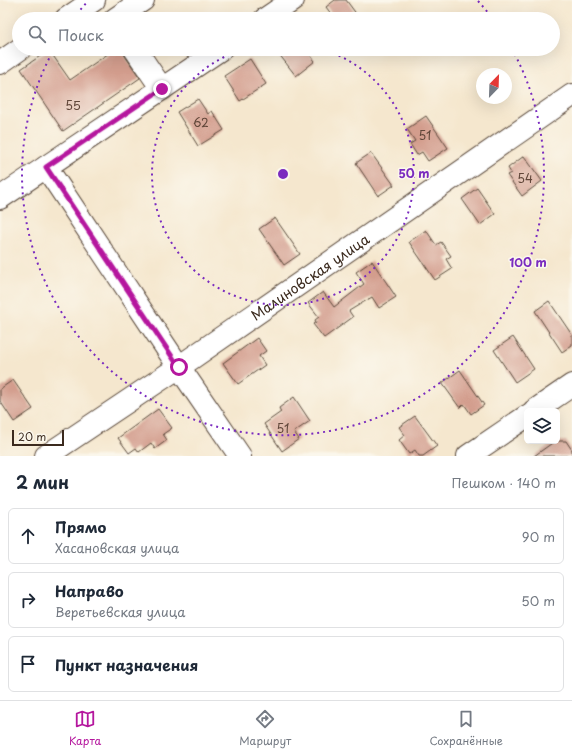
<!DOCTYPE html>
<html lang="ru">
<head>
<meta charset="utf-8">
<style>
  :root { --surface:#fff; --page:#f2f2f3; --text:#1f2937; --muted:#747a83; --line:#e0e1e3; --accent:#b5179e }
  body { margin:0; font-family:"Playpen Sans",sans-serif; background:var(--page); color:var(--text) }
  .controls { position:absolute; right:12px; bottom:12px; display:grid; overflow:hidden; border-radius:6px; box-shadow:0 4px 16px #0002 }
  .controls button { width:36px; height:36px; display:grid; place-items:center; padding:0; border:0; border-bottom:1px solid var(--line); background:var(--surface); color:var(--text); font:20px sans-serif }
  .compass { position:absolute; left:476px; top:68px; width:36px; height:36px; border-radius:50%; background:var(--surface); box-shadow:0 4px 16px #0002; rotate:23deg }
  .scale { position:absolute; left:12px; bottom:10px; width:52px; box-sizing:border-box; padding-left:4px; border:2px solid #3b2a1e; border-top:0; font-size:11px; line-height:14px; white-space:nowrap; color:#3b2a1e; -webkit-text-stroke:3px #fbf7ec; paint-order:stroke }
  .stop { position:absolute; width:12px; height:12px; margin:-9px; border:3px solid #b5179e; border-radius:50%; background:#fff }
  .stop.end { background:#b5179e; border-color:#fff; box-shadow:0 1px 4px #0008 }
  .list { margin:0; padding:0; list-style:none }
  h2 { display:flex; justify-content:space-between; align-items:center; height:52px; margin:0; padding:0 16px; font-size:17px }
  h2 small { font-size:13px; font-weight:400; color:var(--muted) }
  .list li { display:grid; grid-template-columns:26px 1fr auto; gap:12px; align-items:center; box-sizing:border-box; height:56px; margin:0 8px 8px; padding:0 8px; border:1px solid var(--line); border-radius:6px }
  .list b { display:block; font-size:15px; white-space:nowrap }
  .list p { margin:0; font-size:13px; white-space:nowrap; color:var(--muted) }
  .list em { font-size:13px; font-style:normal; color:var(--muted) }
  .icon { flex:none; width:22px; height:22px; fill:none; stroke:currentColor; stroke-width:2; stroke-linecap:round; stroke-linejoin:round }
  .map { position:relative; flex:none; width:572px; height:456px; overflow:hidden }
  .search { position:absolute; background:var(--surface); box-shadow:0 4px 16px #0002; left:12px; right:12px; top:12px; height:44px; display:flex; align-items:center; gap:10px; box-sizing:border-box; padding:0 14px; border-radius:22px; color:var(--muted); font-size:15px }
  .sheet { height:244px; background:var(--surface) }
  nav { display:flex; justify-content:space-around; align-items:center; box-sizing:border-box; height:56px; border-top:1px solid var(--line); background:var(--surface); font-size:11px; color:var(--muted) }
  nav a { display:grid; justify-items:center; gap:2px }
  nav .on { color:var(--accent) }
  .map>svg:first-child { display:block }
  .building { fill:#d39d8d }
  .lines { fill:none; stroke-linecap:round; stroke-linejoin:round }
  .minor-casing { stroke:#574638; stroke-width:24 }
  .minor { stroke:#fff; stroke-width:22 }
  .route { stroke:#b5179e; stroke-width:5 }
  .ring { fill:none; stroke:#7b2cbf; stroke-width:2; stroke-dasharray:2 4 }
  .labels { text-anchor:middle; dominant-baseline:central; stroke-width:3; stroke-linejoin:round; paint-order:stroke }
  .number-label { font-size:12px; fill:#61473a }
  .street-label { font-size:14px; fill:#3b2a1e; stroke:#fbf7ec }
  .centre { fill:#7b2cbf; stroke:#fbf7ec; stroke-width:2 }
  .ring-label { font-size:12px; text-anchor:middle; font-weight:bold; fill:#7b2cbf; stroke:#fbf7ec; stroke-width:3; stroke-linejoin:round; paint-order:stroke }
</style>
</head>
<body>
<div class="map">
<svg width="572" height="456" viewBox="0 0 572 456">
  <rect width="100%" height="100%" fill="#fbf7ec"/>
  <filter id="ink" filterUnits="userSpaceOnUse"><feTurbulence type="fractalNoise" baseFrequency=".025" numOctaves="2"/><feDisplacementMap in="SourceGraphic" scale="8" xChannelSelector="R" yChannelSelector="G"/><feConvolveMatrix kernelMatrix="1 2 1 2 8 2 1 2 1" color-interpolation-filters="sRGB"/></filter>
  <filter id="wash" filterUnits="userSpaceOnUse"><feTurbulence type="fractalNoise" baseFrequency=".012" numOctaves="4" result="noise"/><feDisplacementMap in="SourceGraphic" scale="16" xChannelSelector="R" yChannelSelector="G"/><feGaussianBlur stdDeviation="0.9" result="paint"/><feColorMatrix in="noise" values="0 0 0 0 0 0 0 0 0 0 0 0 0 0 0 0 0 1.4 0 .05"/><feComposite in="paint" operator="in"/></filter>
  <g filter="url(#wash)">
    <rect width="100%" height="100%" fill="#f5e7ce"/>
    <g id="blocks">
      <path class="building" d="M335 0H346L360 19H335L326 7Z
        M115 49H122L125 56 140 78 63 131 21 69 49 50 70 80Z
        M275 49H305L315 61 296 76Z
        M250 59 266 84 240 101 224 76Z
        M198 99 208 114 212 111 224 130 198 146 177 112Z
        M426 116 448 148 428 161 422 152 417 155 410 144 415 141 407 129Z
        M371 153 394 185 378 196 356 163Z
        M524 156 542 181 522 196 507 175 511 173 508 168Z
        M477 188 495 214 480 225 462 199Z
        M275 218 300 254 284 265 259 229Z
        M426 230 436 245 441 242 451 256 446 259 452 269 435 280 409 242Z
        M372 261 396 297 379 308 372 297 349 311 353 317 324 338 313 324 316 322 315 320 319 317 308 303 323 292 334 307 364 284 356 272Z
        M549 301 572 335V345L562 352 535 311Z
        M513 337 534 369 515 382 494 350Z
        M257 338 266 351 259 356 265 365 238 384 223 363Z
        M460 370 484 405 471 414 464 404 460 408 442 383Z
        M13 380 33 409 14 422 0 401V389Z
        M294 397 310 421 294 432 299 439 282 451 264 424 281 412 279 408Z
        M158 409 172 428 163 434 167 440 155 449 151 443 139 452 136 448 129 453 118 438Z
        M415 416 437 446 423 456H419L415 450 409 454 399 440 405 435 399 427Z
        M555 441H566L572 450V456H534Z"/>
    </g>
  </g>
  <g filter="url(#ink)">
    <use href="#blocks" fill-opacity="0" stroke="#574638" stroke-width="1"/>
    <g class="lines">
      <g class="minor-casing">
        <g id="minor">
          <path d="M66 19 94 0"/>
          <path d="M115 19 143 0"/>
          <path d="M265 19 293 0"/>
          <path d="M135 49 162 89"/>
          <path d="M0 63 20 49"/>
          <path d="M46 167 179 367 240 456"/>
          <path d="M0 198 221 49"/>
          <path d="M534 411 572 385"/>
          <path id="s1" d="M46 456 179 367 572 95"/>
          <path d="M468 456 527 416"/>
        </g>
      </g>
      <use href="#minor" class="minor"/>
    </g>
  </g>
  <g class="lines" filter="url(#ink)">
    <path class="route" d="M162 89 46 167 179 367"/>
  </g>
  <g class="ring">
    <path d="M322 49A131 131 0 1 1 244 49"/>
    <path d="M73 19A261 261 0 0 1 88 1M478 1A261 261 0 0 1 493 19M512 49A261 261 0 1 1 54 49"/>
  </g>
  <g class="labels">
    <g class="number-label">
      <text x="73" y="105">55</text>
      <text x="201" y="122">62</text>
      <text x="425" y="135">51</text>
      <text x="525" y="178">54</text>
      <text x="283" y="428">51</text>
    </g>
    <g class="street-label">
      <text stroke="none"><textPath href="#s1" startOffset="319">Малиновская улица</textPath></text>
    </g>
  </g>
  <circle cx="283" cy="174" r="6" class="centre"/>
  <g class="ring-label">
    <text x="414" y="178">50 m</text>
    <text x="528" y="267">100 m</text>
  </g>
</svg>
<div class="controls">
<button><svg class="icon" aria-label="layers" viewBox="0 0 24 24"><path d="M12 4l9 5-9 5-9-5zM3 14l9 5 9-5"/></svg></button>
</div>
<svg class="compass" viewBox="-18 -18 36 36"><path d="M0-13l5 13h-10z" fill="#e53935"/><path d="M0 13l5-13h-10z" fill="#747a83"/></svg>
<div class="scale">20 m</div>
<div class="stop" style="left:179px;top:367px"></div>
<div class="stop end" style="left:162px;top:89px"></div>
<div class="search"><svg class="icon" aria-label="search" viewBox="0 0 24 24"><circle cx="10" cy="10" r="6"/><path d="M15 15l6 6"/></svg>Поиск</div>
</div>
<section class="sheet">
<h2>2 мин<small>Пешком · 140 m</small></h2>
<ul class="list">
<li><svg class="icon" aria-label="ahead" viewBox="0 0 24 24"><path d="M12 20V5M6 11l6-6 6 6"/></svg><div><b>Прямо</b><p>Хасановская улица</p></div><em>90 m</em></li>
<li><svg class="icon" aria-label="right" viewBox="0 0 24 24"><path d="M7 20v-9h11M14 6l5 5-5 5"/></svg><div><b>Направо</b><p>Веретьевская улица</p></div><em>50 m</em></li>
<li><svg class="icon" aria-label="arrive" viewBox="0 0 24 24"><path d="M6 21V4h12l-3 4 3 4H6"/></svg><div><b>Пункт назначения</b></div></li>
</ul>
</section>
<nav>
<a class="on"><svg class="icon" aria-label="map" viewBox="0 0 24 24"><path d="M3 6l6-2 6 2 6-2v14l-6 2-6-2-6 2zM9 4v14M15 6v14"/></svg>Карта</a>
<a><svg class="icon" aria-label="directions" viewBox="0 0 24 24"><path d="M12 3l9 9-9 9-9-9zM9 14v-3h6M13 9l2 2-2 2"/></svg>Маршрут</a>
<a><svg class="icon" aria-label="saved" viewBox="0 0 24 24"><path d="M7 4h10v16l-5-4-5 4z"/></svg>Сохранённые</a>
</nav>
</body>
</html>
